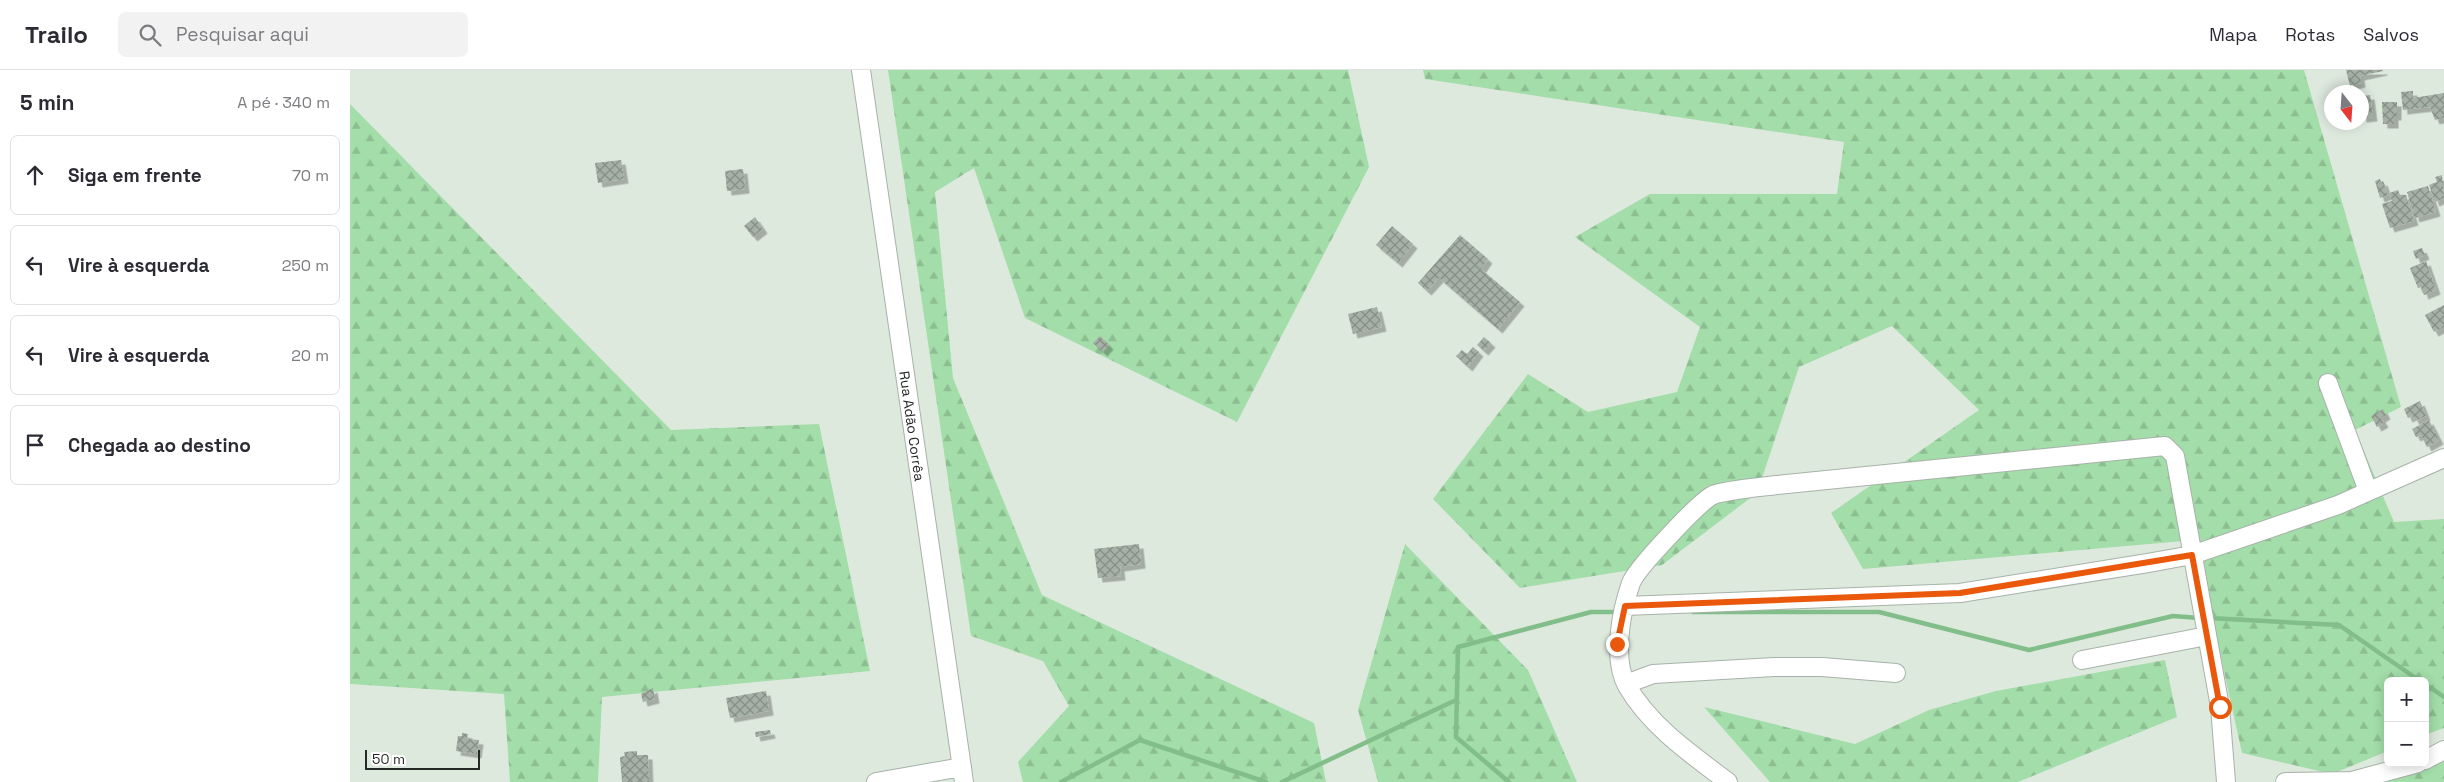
<!DOCTYPE html>
<html lang="pt">
<head>
<meta charset="utf-8">
<style>
  :root { --surface:#fff; --page:#f2f2f3; --text:#2b2b33; --muted:#7c7c81; --line:#e1e1e2 }
  body { margin:0; font-family:"Space Grotesk",sans-serif; background:var(--page); color:var(--text) }
  .controls { position:absolute; right:15px; bottom:15px; display:grid; overflow:hidden; border-radius:8px; box-shadow:0 2px 12px #0003 }
  .controls button { width:45px; height:45px; display:grid; place-items:center; padding:0; border:0; border-bottom:1px solid var(--line); background:var(--surface); color:var(--text); font:25px sans-serif }
  .compass { position:absolute; left:1974px; top:15px; width:45px; height:45px; border-radius:50%; background:var(--surface); box-shadow:0 2px 12px #0003; rotate:163deg }
  .scale { position:absolute; left:15px; bottom:12px; width:115px; box-sizing:border-box; padding-left:5px; border:2px solid #262a26; border-top:0; font-size:14px; line-height:18px; white-space:nowrap; color:#262a26; -webkit-text-stroke:4px #fff; paint-order:stroke }
  .stop { position:absolute; width:15px; height:15px; margin:-11px; border:4px solid #ea580c; border-radius:50%; background:#fff }
  .stop.end { background:#ea580c; border-color:#fff; box-shadow:0 1px 5px #0008 }
  .list { margin:0; padding:0; list-style:none }
  h2 { display:flex; justify-content:space-between; align-items:center; height:65px; margin:0; padding:0 20px; font-size:21px }
  h2 small { font-size:16px; font-weight:400; color:var(--muted) }
  .list li { display:grid; grid-template-columns:32px 1fr auto; gap:15px; align-items:center; box-sizing:border-box; height:80px; margin:0 10px 10px; padding:0 10px; border:1px solid var(--line); border-radius:8px }
  .list b { display:block; font-size:19px; white-space:nowrap }
  .list em { font-size:16px; font-style:normal; color:var(--muted) }
  .icon { flex:none; width:28px; height:28px; fill:none; stroke:currentColor; stroke-width:2; stroke-linecap:round; stroke-linejoin:round }
  .map { position:relative; flex:none; width:2094px; height:712px; overflow:hidden }
  header { display:flex; align-items:center; gap:30px; box-sizing:border-box; height:70px; padding:0 25px; background:var(--surface); border-bottom:1px solid var(--line) }
  header strong { font-size:24px }
  nav { display:flex; gap:28px; margin-inline-start:auto; font-size:18px }
  .search { width:350px; height:45px; background:var(--page); display:flex; align-items:center; gap:12px; box-sizing:border-box; padding:0 18px; border-radius:8px; color:var(--muted); font-size:19px }
  main { display:flex }
  aside { flex:1; background:var(--surface) }
  .map>svg:first-child { display:block }
  .forest { fill:url(#forest-firs) }
  .lines { fill:none; stroke-linecap:round; stroke-linejoin:round }
  .stream { stroke:#82be89; stroke-width:4.5 }
  .building { fill:url(#building-cross-hatch); filter:url(#shadow) }
  .minor-casing { stroke:#a7b2a8; stroke-width:20 }
  .minor { stroke:#fff; stroke-width:18 }
  .route { stroke:#ea580c; stroke-width:6 }
  .labels { text-anchor:middle; dominant-baseline:central; stroke-width:4; stroke-linejoin:round; paint-order:stroke }
  .street-label { font-size:14px; fill:#262a26; stroke:#fff }
</style>
</head>
<body>
<header>
<strong>Trailo</strong>
<div class="search"><svg class="icon" aria-label="search" viewBox="0 0 24 24"><circle cx="10" cy="10" r="6"/><path d="M15 15l6 6"/></svg>Pesquisar aqui</div>
<nav><a>Mapa</a><a>Rotas</a><a>Salvos</a></nav>
</header>
<main>
<aside>
<h2>5 min<small>A pé · 340 m</small></h2>
<ul class="list">
<li><svg class="icon" aria-label="ahead" viewBox="0 0 24 24"><path d="M12 20V5M6 11l6-6 6 6"/></svg><div><b>Siga em frente</b></div><em>70 m</em></li>
<li><svg class="icon" aria-label="left" viewBox="0 0 24 24"><path d="M17 20v-9H6M10 6l-5 5 5 5"/></svg><div><b>Vire à esquerda</b></div><em>250 m</em></li>
<li><svg class="icon" aria-label="left" viewBox="0 0 24 24"><path d="M17 20v-9H6M10 6l-5 5 5 5"/></svg><div><b>Vire à esquerda</b></div><em>20 m</em></li>
<li><svg class="icon" aria-label="arrive" viewBox="0 0 24 24"><path d="M6 21V4h12l-3 4 3 4H6"/></svg><div><b>Chegada ao destino</b></div></li>
</ul>
</aside>
<div class="map">
<svg width="2094" height="712" viewBox="0 0 2094 712">
  <defs>
    <pattern id="forest-firs" width="22" height="20" patternUnits="userSpaceOnUse" patternTransform="scale(1.25)"><rect width="22" height="20" fill="#a3dda9"/><path d="M5 1l3.5 6h-7zM16 11l3.5 6h-7z" fill="#8cbe91"/></pattern>
    <pattern id="building-cross-hatch" width="8" height="8" patternUnits="userSpaceOnUse" patternTransform="scale(1.25)"><rect width="8" height="8" fill="#a5b0a6"/><path d="M0 0l8 8M0 8l8-8" fill="none" stroke="#868f87"/></pattern>
    <filter id="shadow"><feDropShadow dx="4.5" dy="4.5" stdDeviation="0" flood-color="#0004"/></filter>
  </defs>
  <rect width="100%" height="100%" fill="#dee9de"/>
  <path class="forest" d="M538 0H998L1019 97 887 352 675 248 624 98 585 122 603 308 692 525 964 653 976 712H673L668 692 719 636 693 591 621 566Z
    M1073 0H1954L2051 337 2005 360 2044 452 2094 449V658L2075 665V611H2038V681L1982 704 1892 683 1845 470 1513 499 1481 443 1629 340 1542 256 1449 297 1407 423 1312 495 1170 518 1083 429 1178 304 1238 342 1327 322 1350 257 1225 167 1300 124H1487L1494 72 1075 9Z
    M0 34 321 360 469 354 520 601 252 627 248 712H160L154 624 0 614Z
    M1055 474 1178 600 1227 712H1028L1008 640Z
    M1815 590 1827 647 1668 712H1420L1354 637 1505 674 1579 640 1646 621Z
    M2094 688V712H2034Z"/>
  <g class="lines">
    <path class="stream" d="M1343 542H1529L1679 580 1823 546 1849 548
      M1859 548 1989 555 2070 611
      M2075 614 2094 627
      M711 712 790 670 916 712
      M932 712 1106 630
      M1159 712 1106 667 1108 577 1241 542H1270"/>
  </g>
  <path class="building" d="M1996 0H2033V1L2010 6 2011 13 2000 16Z
    M2063 21V28L2094 23V48L2085 50 2080 37 2053 40 2051 22Z
    M2020 25 2023 47 2012 48V26Z
    M2032 32H2047V46H2044V54H2033Z
    M271 90 274 109 248 113 245 93Z
    M393 99 395 119 377 121 375 101Z
    M2092 105 2094 128 2085 132 2079 115 2087 112 2085 107Z
    M2030 109 2031 112 2033 111 2038 125 2030 128 2025 111Z
    M2078 116 2086 142 2065 148 2057 122Z
    M2048 120 2050 125H2056L2064 151 2040 158 2032 134 2042 131 2039 123Z
    M405 147 413 159 403 167 394 156Z
    M1042 156 1063 174 1048 193 1026 175Z
    M1110 165 1138 189 1131 199 1170 232 1148 259 1089 208 1077 221 1068 213Z
    M2072 178 2075 185 2066 189 2063 181Z
    M2076 191 2086 220 2074 225 2071 217 2068 218 2060 198Z
    M2094 235V257L2084 262 2075 245Z
    M1027 237 1032 257 1003 264 998 244Z
    M750 266 759 275 753 282 743 273Z
    M1134 267 1141 273 1134 281 1127 275Z
    M1123 277 1129 282 1118 297 1106 286 1112 280 1117 284Z
    M2070 331 2076 346 2065 351 2063 346 2058 348 2054 339Z
    M2033 339 2036 345 2031 348 2034 353 2027 357 2021 346Z
    M2079 350 2089 370 2077 377 2071 365 2066 367 2062 359Z
    M789 474 791 494 770 497 771 506 748 508 744 479Z
    M303 618 305 629 293 632 291 624Z
    M416 621 419 641 380 648 376 628Z
    M420 660 421 664 406 667 405 662Z
    M112 663 118 664 117 669 129 670 127 684 106 681 108 666H112Z
    M287 681V685H298L299 712H272L270 687 275 686 274 682Z"/>
  <g class="lines">
    <g class="minor-casing">
      <path id="minor" d="M511 0 614 712
        M1978 313 2018 421
        M1275 536 1610 523 1798 493 1842 485 1988 435 2094 388
        M1732 590 1857 566
        M1276 614 1303 604 1424 597H1472L1546 603
        M2075 690 2094 680
        M526 712 612 697
        M1378 712C1341 684 1301 657 1277 616 1262 589 1271 541 1281 513 1286 499 1349 432 1363 425 1376 420 1412 417 1427 415L1815 376 1825 386 1870 637 1876 712
        M1935 712 2002 711 2068 693"/>
    </g>
    <use href="#minor" class="minor"/>
  </g>
  <g class="lines">
    <path class="route" d="M1267 574 1275 536 1610 523 1842 485 1870 637"/>
  </g>
  <g class="labels">
    <g class="street-label">
      <text transform="translate(562 356) rotate(82)">Rua Adão Corrêa</text>
    </g>
  </g>
</svg>
<div class="controls">
<button>+</button>
<button>−</button>
</div>
<svg class="compass" viewBox="-18 -18 36 36"><path d="M0-13l5 13h-10z" fill="#e53935"/><path d="M0 13l5-13h-10z" fill="#7c7c81"/></svg>
<div class="scale">50 m</div>
<div class="stop" style="left:1870px;top:637px"></div>
<div class="stop end" style="left:1267px;top:574px"></div>
</div>
</main>
</body>
</html>
